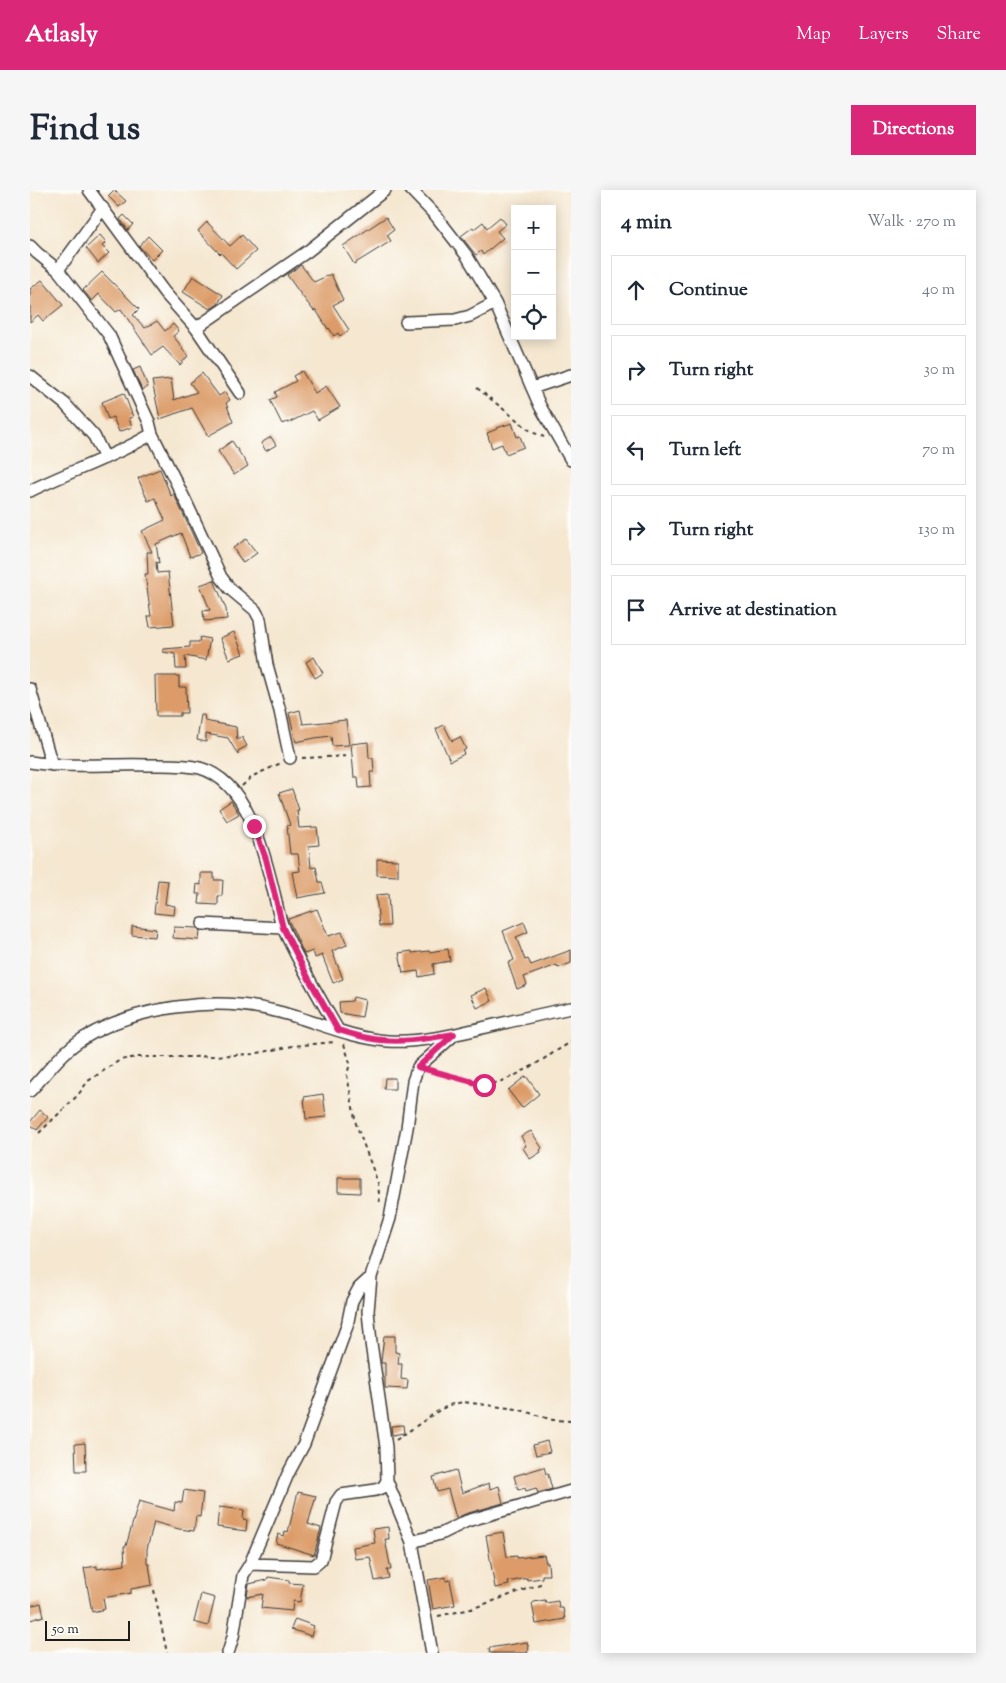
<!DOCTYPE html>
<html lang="en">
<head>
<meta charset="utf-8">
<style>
  :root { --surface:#fff; --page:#f6f6f7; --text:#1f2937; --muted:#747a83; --line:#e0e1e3; --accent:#db2777 }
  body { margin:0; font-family:"Sorts Mill Goudy",serif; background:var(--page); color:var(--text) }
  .controls { position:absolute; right:15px; top:15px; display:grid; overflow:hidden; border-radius:0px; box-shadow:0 2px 12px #0003 }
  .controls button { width:45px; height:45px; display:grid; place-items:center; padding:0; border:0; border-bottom:1px solid var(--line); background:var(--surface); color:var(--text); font:25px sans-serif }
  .scale { position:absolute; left:15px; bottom:12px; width:85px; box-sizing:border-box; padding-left:5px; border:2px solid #1c1c1c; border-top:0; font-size:14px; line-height:18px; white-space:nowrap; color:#1c1c1c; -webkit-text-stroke:4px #fdfcf7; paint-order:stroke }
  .stop { position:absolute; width:15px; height:15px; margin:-11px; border:4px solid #db2777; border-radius:50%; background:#fff }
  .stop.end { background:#db2777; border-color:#fff; box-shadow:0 1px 5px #0008 }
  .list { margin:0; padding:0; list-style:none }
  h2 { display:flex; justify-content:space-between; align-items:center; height:65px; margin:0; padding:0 20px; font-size:21px }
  h2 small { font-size:16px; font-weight:400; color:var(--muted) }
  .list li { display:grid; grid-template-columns:32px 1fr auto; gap:15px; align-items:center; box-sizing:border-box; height:70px; margin:0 10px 10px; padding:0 10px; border:1px solid var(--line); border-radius:0px }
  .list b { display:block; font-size:19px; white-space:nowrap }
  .list em { font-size:16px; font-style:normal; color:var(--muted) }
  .icon { flex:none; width:28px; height:28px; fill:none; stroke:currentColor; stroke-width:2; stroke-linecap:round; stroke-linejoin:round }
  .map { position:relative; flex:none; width:541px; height:1463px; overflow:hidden; border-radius:0px }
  header { display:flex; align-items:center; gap:30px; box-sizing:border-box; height:70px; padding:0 25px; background:var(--accent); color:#fff }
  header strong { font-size:24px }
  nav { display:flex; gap:28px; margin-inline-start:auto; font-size:18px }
  .intro { display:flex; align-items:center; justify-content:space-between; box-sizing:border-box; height:120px; padding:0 30px }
  h1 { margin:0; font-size:35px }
  .button { padding:12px 22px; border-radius:0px; background:var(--accent); color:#fff; font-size:18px; font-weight:700 }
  main { display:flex; gap:30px; padding:0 30px }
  aside { flex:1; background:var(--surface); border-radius:0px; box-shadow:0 2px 12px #0003 }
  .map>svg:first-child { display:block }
  .building { fill:#dc9b68 }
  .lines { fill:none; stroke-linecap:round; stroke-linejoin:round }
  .minor-casing { stroke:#3d3a37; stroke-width:14 }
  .path { stroke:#3d3a37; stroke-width:2; stroke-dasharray:4 4; stroke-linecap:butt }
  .minor { stroke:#fff; stroke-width:11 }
  .route { stroke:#db2777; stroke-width:6 }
</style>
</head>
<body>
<header>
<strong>Atlasly</strong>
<nav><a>Map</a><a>Layers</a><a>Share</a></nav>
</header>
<div class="intro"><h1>Find us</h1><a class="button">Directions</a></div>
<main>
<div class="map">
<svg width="541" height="1463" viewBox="0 0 541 1463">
  <rect width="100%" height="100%" fill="#fdfcf7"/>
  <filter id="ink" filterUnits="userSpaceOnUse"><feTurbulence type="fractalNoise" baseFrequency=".02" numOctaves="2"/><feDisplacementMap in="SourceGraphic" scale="10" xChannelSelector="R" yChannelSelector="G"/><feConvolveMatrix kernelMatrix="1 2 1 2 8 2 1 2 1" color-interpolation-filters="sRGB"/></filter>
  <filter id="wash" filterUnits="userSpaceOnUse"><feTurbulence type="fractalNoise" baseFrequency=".0096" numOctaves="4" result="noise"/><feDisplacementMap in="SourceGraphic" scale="20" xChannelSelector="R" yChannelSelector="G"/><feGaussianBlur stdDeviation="1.12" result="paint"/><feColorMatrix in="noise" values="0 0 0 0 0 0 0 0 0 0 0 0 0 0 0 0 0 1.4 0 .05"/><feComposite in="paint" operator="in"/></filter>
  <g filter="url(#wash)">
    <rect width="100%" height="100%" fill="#f5e7d0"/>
    <g id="blocks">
      <path class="building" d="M84 0 96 11 89 17 78 6Z
        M94 25 103 34 98 40 90 29Z
        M356 27 364 40 357 45 361 51 324 74 313 56Z
        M470 27 476 34 467 41 473 48 453 65 451 61 446 65 431 46 443 37 444 39 453 32 457 38Z
        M177 32 200 56 212 45 226 61 206 79 191 63 190 64 168 41Z
        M70 45 76 52 72 56 79 63 68 73 56 58Z
        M118 46 132 60 122 70 109 56Z
        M271 75 284 92 301 84 313 110 303 115 319 140 310 146 308 143 304 146 299 138 298 139 286 120 284 121 272 106 257 85Z
        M72 82 109 119 103 125 115 138 127 131 135 141 143 134 149 141 143 146 153 158 152 159 158 166 150 175 133 157 122 165 91 119 86 122 69 104 62 111 53 100Z
        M163 86 193 105 188 114 180 119 153 102Z
        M12 90 33 115 13 131 8 125 0 132V99Z
        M110 177 118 197 112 200 103 180Z
        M272 181 285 203 296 196 310 217 288 230 282 221 258 233V232L252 234 240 210 247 207 245 202 266 191 263 186Z
        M172 183 189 206 195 202 200 210 196 213 203 232 178 246 162 218 130 229 122 191 141 189 144 210 167 202 160 193Z
        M94 203 103 227 99 228 102 237 89 242 83 227 78 229 72 212Z
        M482 233 487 247 490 246 494 257 476 264 472 254 462 258 457 243 467 239V238Z
        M241 247 246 255 236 261 231 253Z
        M202 251 218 276 204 285 188 261Z
        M130 279 141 306 144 304 171 363 160 367 151 343 126 354 129 373 126 372 127 383 138 382 144 435 120 437 118 426H121L115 384H118L117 362H122L112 341 135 330 125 308 118 311 108 288Z
        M216 349 227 363 213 373 203 358Z
        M184 390 196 419 197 429 174 431 173 421 180 420 170 395Z
        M204 442 213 464 199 469 190 448Z
        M170 447 180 449 176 470 155 466 156 479H146L145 464 133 462V459L160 457V452H169Z
        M284 467 293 483 285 488 276 472Z
        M125 486H149V497H156L157 523H150V526H126Z
        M270 520 273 534 316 530 319 555 302 556 301 546 285 548 266 552 259 523Z
        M171 525H174L175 531 206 537 207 550 212 547 217 556 208 561V565L198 548 176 544V552L167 550Z
        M414 535 422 551 430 547 436 559 433 561 434 564 420 571 406 539Z
        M338 552 339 568H343L344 582H340L341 597 329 598 328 587H324L321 554Z
        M262 599 269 620H267L269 638 287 637 289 655 279 656 281 678 286 677 289 692H292L295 703 267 708 262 682 270 681 268 664H260L257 636 260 635 249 603Z
        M201 611 209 624 197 631 189 619Z
        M347 669 368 670V686L347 685Z
        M171 683H184V690H193L192 706H188V715L169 714 170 704H166L167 694 171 695Z
        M128 690 138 691 135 714 145 716 144 725 124 723Z
        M358 704 360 736H349L346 705Z
        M287 719 298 746 312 742 317 755 302 761 313 789 303 793 292 765 285 768 283 761 274 764 258 729Z
        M494 732 498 742 486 747 495 770 498 769 501 775 541 760V773L528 778 527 775 494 787 497 795 487 799 478 773 484 770 473 741Z
        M102 736 126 739 125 747 102 745Z
        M144 737 167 738 170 741 169 750 143 748Z
        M418 759 420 771 403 774 404 784 389 787 388 781 373 783 369 763 382 761V763L399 761V762Z
        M456 798 462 811 447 818 441 805Z
        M323 807 335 810 332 827 310 823 309 812 322 811Z
        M496 886 509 904 492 918 478 900Z
        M355 888H365V899H354Z
        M293 904 296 927 276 929 274 907Z
        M10 920 18 927 7 940 0 934V932Z
        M501 941 512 958 510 960 511 962 500 969 493 958 496 956 491 946Z
        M308 988H330V1003L308 1002Z
        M354 1146H365V1162L369 1163 368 1174H372L371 1189 378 1190 377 1199 355 1198V1173H351V1171Z
        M373 1235 374 1243 362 1245 361 1236Z
        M517 1251 520 1262 506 1265 503 1255Z
        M55 1253 56 1281H46L45 1254Z
        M514 1277 516 1284H518L522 1299 508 1303 506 1298 496 1301 495 1298 488 1300 484 1286Z
        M426 1280 432 1303 459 1293 460 1299 469 1296 473 1313 435 1324 426 1328 418 1299 407 1302 403 1287Z
        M154 1300 173 1303 170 1327 166 1326 164 1341 149 1339 124 1332 117 1359V1374H119L122 1395 101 1399V1403L73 1408 75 1419 62 1422 54 1378 67 1376V1379L95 1375 94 1356H96L109 1311 144 1321 145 1312 152 1313Z
        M268 1302 286 1306 278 1334 291 1338 284 1365 246 1353 248 1344 254 1346 255 1341 258 1342Z
        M189 1317 214 1320 213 1329 217 1330 216 1341 187 1337Z
        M358 1337 359 1349H355L361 1380H357L359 1388 345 1391 340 1367 325 1369 323 1357 345 1353 343 1339Z
        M473 1342 477 1367 487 1366V1368L514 1365 516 1373H518L519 1385H512V1388L497 1390V1388L478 1392 479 1395 465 1398 456 1345Z
        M238 1387 259 1390V1393L273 1394 270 1412 263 1411 262 1421 231 1418 233 1404 217 1407 219 1394 237 1390Z
        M416 1387V1391L420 1390 425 1415 403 1419 398 1390Z
        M171 1404 185 1408 178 1436 164 1432Z
        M515 1410 516 1413 528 1411 529 1418H533L535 1429 506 1434 502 1414 504 1412Z
        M11 1413 14 1426 0 1430V1416Z
        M265 1429 284 1436 281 1446 261 1439Z
        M497 1452 499 1460 497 1461 498 1463H460L459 1458Z"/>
    </g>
  </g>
  <g filter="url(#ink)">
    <use href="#blocks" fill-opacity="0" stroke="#3d3a37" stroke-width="1"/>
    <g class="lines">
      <g class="minor-casing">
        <path id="minor" d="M59 0 134 102 166 138 210 203
          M381 0 406 26 437 66 465 113 510 216 541 270
          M0 56 7 63 28 80 79 145 119 232 122 244C84 267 40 281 0 301
          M28 80 73 18
          M376 132 425 130 440 126 465 113
          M166 138 278 61 355 0
          M0 186 35 214 64 246 75 268
          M502 198 541 185
          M122 244 156 312 191 387 200 399 225 420 230 429 237 475 250 521 260 568
          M0 499 22 575
          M0 572C39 578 78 574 117 575 135 575 153 574 170 578 218 592 234 662 244 703 247 715 249 729 254 740 270 775 289 807 308 840
          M173 734 253 738
          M0 901C17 883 32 861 54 848 107 816 185 806 245 821 283 830 319 848 358 851 390 853 422 845 452 838 482 831 511 824 541 818
          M357 1291 382 1352 402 1463
          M382 1352 413 1343 437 1331 541 1301
          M220 1374 258 1284 274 1254 317 1136 322 1111 329 1098 341 1087
          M198 1463 203 1447 213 1385 220 1374 284 1376 291 1370 306 1312 311 1305 346 1300 353 1297 357 1291 356 1257 341 1153 338 1121 341 1087 360 1028 377 938 383 891 388 877 424 845"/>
      </g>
      <path class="path" d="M447 198 502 242 514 247
        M272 568 320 566
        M212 596 223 586 251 573
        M314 854 320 873 317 885 326 934 348 993 350 1015
        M401 880 454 895C481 893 517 866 541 852
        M9 943 48 905 58 891 90 870 106 867H162L223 864 263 856 305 852
        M366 1250 405 1223 419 1215 433 1212 487 1219 523 1230 541 1231
        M124 1400 137 1463
        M408 1426 441 1419 513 1393"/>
      <use href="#minor" class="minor"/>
    </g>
  </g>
  <g class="lines" filter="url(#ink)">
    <path class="route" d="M224 636 236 669 253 738 279 789 308 840C318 843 328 846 338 848 366 854 396 849 424 844L388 877 454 895"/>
  </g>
</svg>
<div class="controls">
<button>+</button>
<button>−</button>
<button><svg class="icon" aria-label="locate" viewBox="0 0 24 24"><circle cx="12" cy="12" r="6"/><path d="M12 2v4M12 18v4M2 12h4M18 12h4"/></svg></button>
</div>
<div class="scale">50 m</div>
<div class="stop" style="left:454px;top:895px"></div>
<div class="stop end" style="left:224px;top:636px"></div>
</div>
<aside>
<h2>4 min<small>Walk · 270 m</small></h2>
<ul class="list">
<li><svg class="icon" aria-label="ahead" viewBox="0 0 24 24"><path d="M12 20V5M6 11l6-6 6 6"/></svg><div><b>Continue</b></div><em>40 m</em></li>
<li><svg class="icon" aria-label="right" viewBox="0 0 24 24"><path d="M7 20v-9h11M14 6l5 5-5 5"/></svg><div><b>Turn right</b></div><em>30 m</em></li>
<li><svg class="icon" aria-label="left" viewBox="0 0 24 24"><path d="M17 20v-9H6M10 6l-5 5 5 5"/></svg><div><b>Turn left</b></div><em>70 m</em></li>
<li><svg class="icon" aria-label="right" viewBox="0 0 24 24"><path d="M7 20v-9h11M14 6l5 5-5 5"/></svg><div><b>Turn right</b></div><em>130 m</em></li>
<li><svg class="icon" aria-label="arrive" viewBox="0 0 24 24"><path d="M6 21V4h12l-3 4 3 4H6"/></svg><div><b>Arrive at destination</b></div></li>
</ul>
</aside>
</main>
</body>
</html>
